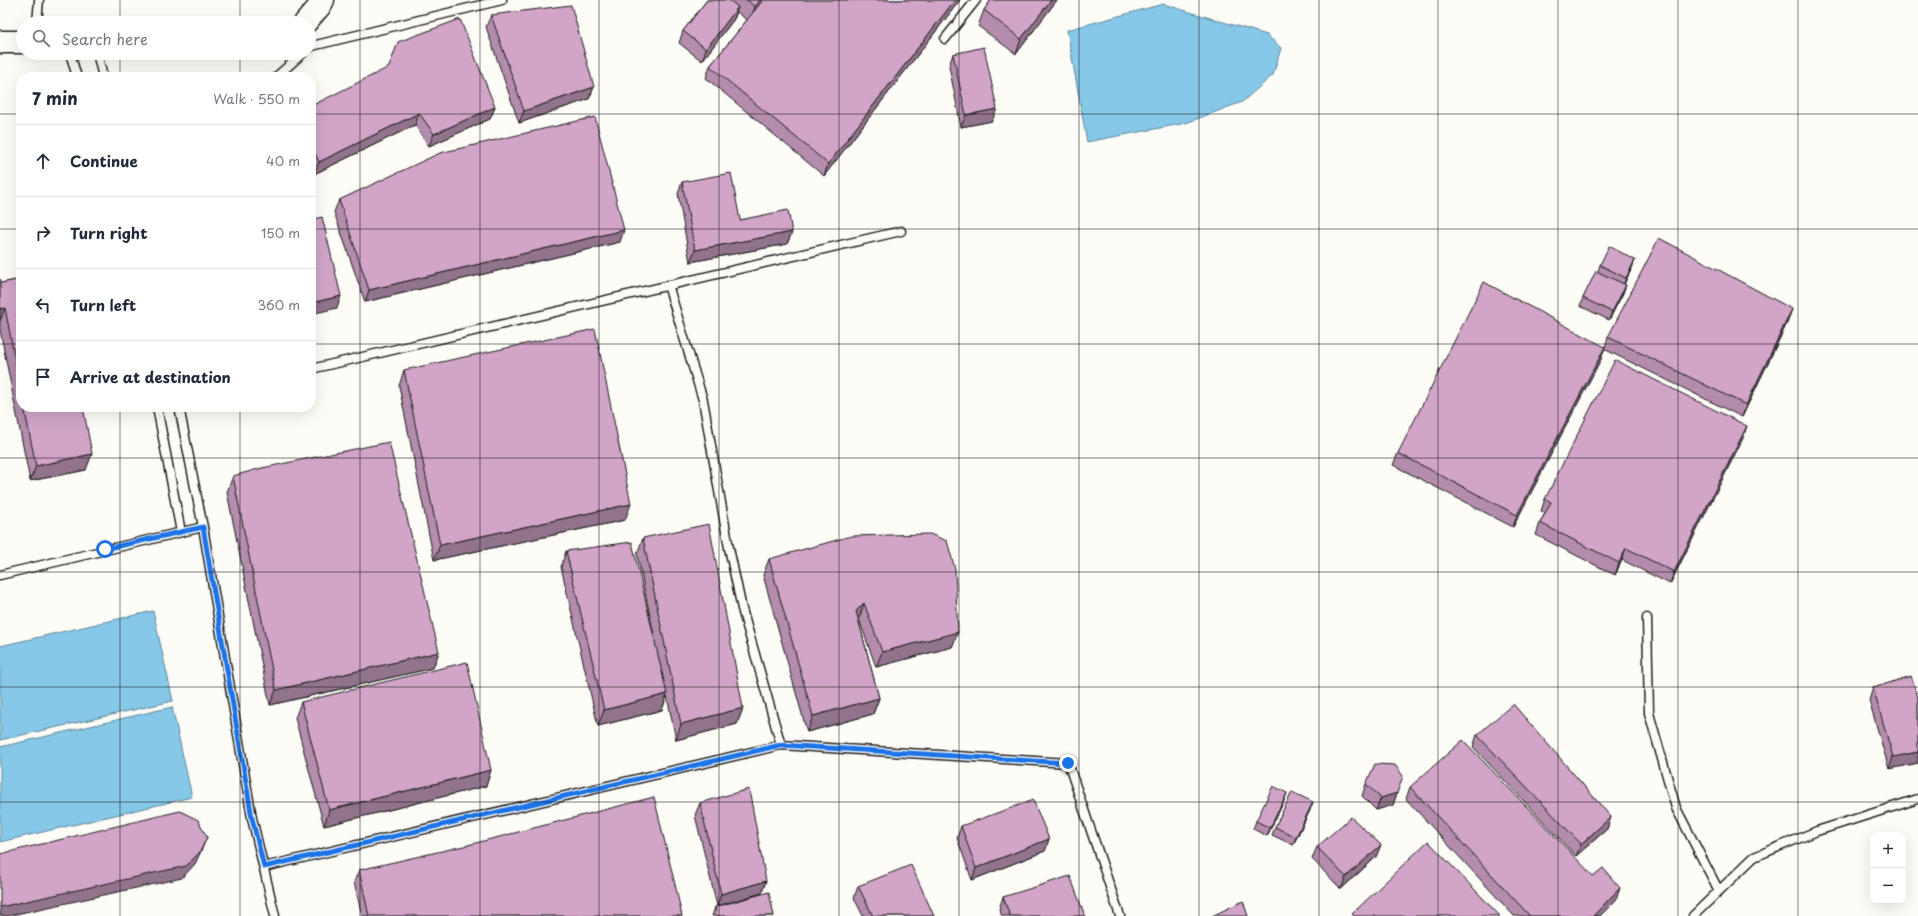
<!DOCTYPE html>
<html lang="en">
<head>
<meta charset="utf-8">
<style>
  :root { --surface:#fff; --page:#f6f6f7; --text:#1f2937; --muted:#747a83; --line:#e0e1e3 }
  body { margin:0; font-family:"Playpen Sans",sans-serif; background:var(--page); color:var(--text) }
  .controls { position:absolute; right:12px; bottom:12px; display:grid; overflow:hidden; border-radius:8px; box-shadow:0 4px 16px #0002 }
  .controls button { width:36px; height:36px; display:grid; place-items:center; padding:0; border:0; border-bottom:1px solid var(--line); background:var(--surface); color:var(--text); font:20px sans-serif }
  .stop { position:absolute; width:12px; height:12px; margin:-9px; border:3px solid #1a73e8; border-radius:50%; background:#fff }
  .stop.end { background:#1a73e8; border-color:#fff; box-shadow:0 1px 4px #0008 }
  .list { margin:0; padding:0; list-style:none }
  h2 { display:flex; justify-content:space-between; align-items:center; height:52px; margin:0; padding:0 16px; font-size:17px }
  h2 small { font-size:13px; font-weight:400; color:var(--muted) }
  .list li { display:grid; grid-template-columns:26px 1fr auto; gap:12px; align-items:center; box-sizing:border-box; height:72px; padding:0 16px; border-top:1px solid var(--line) }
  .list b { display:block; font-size:15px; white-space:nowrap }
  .list em { font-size:13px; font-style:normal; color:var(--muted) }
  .icon { flex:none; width:22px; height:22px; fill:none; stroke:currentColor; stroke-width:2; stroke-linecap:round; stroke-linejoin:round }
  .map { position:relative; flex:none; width:1918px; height:916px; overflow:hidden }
  .search { position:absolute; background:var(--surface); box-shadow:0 4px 16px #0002; left:16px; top:16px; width:300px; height:44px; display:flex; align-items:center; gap:10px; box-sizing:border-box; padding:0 14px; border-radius:22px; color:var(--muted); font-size:15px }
  .panel { position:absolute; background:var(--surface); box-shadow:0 4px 16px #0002; left:16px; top:72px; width:300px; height:340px; border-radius:16px }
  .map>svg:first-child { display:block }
  .water { fill:#87c8e8; stroke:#5c8396 }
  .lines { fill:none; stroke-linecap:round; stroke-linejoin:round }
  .service-casing { stroke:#1c1c1c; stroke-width:11 }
  .secondary-casing { stroke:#1c1c1c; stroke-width:25 }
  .service { stroke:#fdfcf7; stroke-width:8 }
  .secondary { stroke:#fdfcf7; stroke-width:22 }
  .wall { fill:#b48dac; stroke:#1c1c1c }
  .shaded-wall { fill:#92738c; stroke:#1c1c1c }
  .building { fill:#d1a4c8; stroke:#1c1c1c }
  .route { stroke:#1a73e8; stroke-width:5 }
  .grid { fill:none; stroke:#1c1c1c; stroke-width:1; stroke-opacity:0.55 }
</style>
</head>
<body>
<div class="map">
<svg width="1918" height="916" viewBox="0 0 1918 916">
  <rect width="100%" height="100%" fill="#fdfcf7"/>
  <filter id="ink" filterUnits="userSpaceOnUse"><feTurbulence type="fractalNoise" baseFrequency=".025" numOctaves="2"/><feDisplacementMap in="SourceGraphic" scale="8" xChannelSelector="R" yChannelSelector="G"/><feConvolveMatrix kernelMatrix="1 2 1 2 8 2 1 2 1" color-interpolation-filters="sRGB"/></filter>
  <g filter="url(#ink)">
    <path class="water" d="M1163 4 1267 35 1281 48 1273 75 1242 102 1186 123 1087 142 1067 30Z
      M153 611 173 701 0 740V646Z
      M172 707 192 797 0 842V747Z"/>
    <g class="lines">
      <g class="service-casing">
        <path id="service" d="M37 23 39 0
          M945 39 976 0
          M309 48 312 46 502 0
          M70 53 77 77
          M97 53 103 77
          M276 77 303 53
          M668 285 703 400 729 548 742 609 781 745
          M311 369 901 231
          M157 407 181 532
          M179 407 203 527 252 818 275 916
          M0 575 203 527
          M1647 618 1649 713 1676 808 1719 891
          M264 867 781 745 1068 763 1120 916
          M1693 916 1754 857 1817 831 1918 799"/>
      </g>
      <g class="secondary-casing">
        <path id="secondary" d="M305 23 319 7 323 0
          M0 42H23"/>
      </g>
      <use href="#service" class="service"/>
      <use href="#secondary" class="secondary"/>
    </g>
    <path class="wall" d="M707 0H960L824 176 706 78 710 66 747 20 737 12 734 19 702 61 679 43 683 31Z
      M991 0H1057L1016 54 978 26 984 10Z
      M491 15 594 87 589 99 519 123 486 27Z
      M953 54 992 121 961 127 949 66Z
      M311 106 495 107 490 119 429 146 415 125 314 174 311 167Z
      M682 182 740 220 792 232 787 244 690 262 678 194Z
      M339 200 620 242 365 302 334 212Z
      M1635 260 1632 268 1624 284 1623 293 1609 320 1580 306 1583 298 1598 271 1600 265Z
      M0 279 1 283 21 279V407H83L86 470 30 481 0 330Z
      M1788 321 1742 417 1604 349 1601 359 1513 527 1393 465 1398 453 1605 347 1608 337Z
      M404 370 625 520 434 560 399 386Z
      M1743 438 1670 584 1622 560 1615 575 1536 535 1540 523 1545 513 1541 511 1545 499Z
      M233 476 439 652 433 668 270 705 227 492Z
      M643 538 743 708 737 724 676 740 667 696 662 710 598 726 561 567 566 551 654 635 637 554Z
      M769 559 958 632 952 647 876 667 859 619H858L879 698 873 714 807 732 763 575Z
      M1873 688 1918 698V763L1889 769 1869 700Z
      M301 702 491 770 486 786 324 826 295 718Z
      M1477 735 1611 817 1607 829 1576 856 1473 747Z
      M1366 784 1397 793 1393 805 1376 810 1362 796Z
      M1410 787 1616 900 1600 916H1514L1406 799Z
      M1284 801 1267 836 1253 829 1256 821Z
      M700 803 762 893 717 906 695 815Z
      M1310 810 1293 845 1272 835 1275 827Z
      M961 826 1049 839 1045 851 972 880 957 838Z
      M1317 847 1376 857 1341 889 1312 859Z
      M359 870 682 916H362L354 882Z
      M858 886 934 916H863L854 898Z
      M1003 897 1085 916H1002L999 909Z
      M715 907 774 916H712Z"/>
    <path class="shaded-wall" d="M760 0H766L750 22 755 7Z
      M955 0H960L824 176 828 164Z
      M1051 0H1057L1016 54 1021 39Z
      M738 7 734 19 702 61 706 49Z
      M594 87 589 99 519 123 524 111Z
      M495 107 490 119 429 146 434 134Z
      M997 109 992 121 961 127 966 115Z
      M419 113 415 125 314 174 319 162Z
      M624 230 620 242 365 302 369 290Z
      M792 232 787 244 690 262 695 250Z
      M1635 260 1632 268 1623 286 1626 278Z
      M1626 285 1623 293 1609 320 1612 312Z
      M341 296 337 308 311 314V303Z
      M5 308 0 321V309Z
      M1792 309 1788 321 1742 417 1746 405Z
      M1605 347 1601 359 1513 527 1517 515Z
      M1747 426 1743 438 1670 584 1674 572Z
      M92 454 86 470 30 481 36 466Z
      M631 504 625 520 434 560 440 545Z
      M1626 548 1622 560 1615 575 1619 563Z
      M864 603 859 619 850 627 856 611Z
      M958 632 952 647 876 667 882 652Z
      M439 652 433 668 270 705 276 690Z
      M667 694 662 710 598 726 604 710Z
      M879 698 873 714 807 732 813 716Z
      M743 708 737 724 676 740 681 724Z
      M1918 752V763L1889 769 1893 757Z
      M491 770 486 786 324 826 329 810Z
      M1287 793 1284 801 1267 836 1270 828Z
      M1397 793 1393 805 1376 810 1381 798Z
      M1313 802 1310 810 1293 845 1296 837Z
      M1611 817 1607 829 1576 856 1581 844Z
      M207 837 202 849 195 864 182 878 7 916H0V907Z
      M1049 839 1045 851 972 880 976 868Z
      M1381 845 1376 857 1341 889 1346 877Z
      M766 881 762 893 717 906 721 894Z
      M1620 888 1616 900 1600 916H1593Z"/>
    <path class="building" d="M707 0H729L738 7 706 49 683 31Z
      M747 0H760L755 7Z
      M763 0H955L828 164 710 66Z
      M991 0H1051L1021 39 984 10Z
      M571 5 594 87 524 111 491 15Z
      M460 19 495 107 434 134 419 113 319 162 311 145V106L389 67 398 42Z
      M984 47 997 109 966 115 953 54Z
      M595 117 624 230 369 290 339 200 440 153Z
      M731 173 740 220 788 210 792 232 695 250 682 182Z
      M322 217 341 296 311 303V220Z
      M1659 238 1792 309 1746 405 1608 337Z
      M1609 246 1635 260 1626 278 1600 265Z
      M1596 271 1626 285 1612 312 1583 298Z
      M0 279 1 283 21 279V390L5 308 0 309Z
      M1484 282 1605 347 1517 515 1398 453Z
      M595 329 631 504 440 545 404 370Z
      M1615 360 1747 426 1674 572 1626 548 1619 563 1540 523 1551 502 1545 499Z
      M24 407H83L92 454 36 466Z
      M389 442 439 652 276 690 233 476 262 468Z
      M709 524 743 708 681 724 643 538Z
      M930 534 947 541 955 569 958 632 882 652 864 603 856 611 879 698 813 716 769 559 851 536Z
      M632 542 667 694 604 710 566 551Z
      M467 662 491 770 329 810 301 702Z
      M1911 676 1918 698V752L1893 757 1873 688Z
      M1513 704 1611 817 1581 844 1477 735Z
      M1463 740 1593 876 1603 868 1620 888 1593 916H1530L1410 787Z
      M1375 764 1395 765 1403 776 1397 793 1381 798 1366 784Z
      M1273 786 1287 793 1270 828 1256 821Z
      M749 789 766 881 721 894 700 803Z
      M1292 792 1313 802 1296 837 1275 827Z
      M654 797 677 893 682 916H369L359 870 468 845Z
      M1033 800 1049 839 976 868 961 826Z
      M180 811 198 820 207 837 200 852 186 866 0 907V854Z
      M1351 817 1381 845 1346 877 1317 847Z
      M1428 841 1500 916H1354L1352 914Z
      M911 865 934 916H873L858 886Z
      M1070 876 1085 916H1010L1003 897Z
      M769 892 774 916H717L715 907Z
      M1243 901 1248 916H1212Z"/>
  </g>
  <g class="lines" filter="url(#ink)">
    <path class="route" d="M105 549 203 527 252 818 264 867 781 745 1068 763"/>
  </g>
  <path class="grid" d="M120 0V23M240 0V23M360 0V916M480 0V916M599 0V916M719 0V916M839 0V916M959 0V916M1079 0V916M1199 0V916M1319 0V916M1438 0V916M1558 0V916M1678 0V916M1798 0V916M120 53V77M240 53V77M0 114H21M311 114H1918M0 229H21M311 229H1918M0 344H21M311 344H1918M120 407V916M240 407V916M0 458H1918M0 572H1918M0 687H1918M0 802H1918"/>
</svg>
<div class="controls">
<button>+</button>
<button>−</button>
</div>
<div class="stop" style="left:105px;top:549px"></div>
<div class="stop end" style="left:1068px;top:763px"></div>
<div class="search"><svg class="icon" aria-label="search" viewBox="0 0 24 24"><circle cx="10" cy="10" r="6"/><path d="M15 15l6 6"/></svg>Search here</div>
<section class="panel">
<h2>7 min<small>Walk · 550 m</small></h2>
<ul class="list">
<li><svg class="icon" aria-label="ahead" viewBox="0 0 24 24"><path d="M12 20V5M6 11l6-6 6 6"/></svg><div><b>Continue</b></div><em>40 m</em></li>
<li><svg class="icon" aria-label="right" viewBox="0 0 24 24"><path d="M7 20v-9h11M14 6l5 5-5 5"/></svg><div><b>Turn right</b></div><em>150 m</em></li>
<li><svg class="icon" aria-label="left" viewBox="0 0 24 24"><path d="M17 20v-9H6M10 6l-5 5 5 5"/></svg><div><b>Turn left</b></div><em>360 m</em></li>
<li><svg class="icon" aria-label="arrive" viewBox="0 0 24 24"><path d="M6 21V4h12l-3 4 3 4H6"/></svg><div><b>Arrive at destination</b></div></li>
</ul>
</section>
</div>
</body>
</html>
